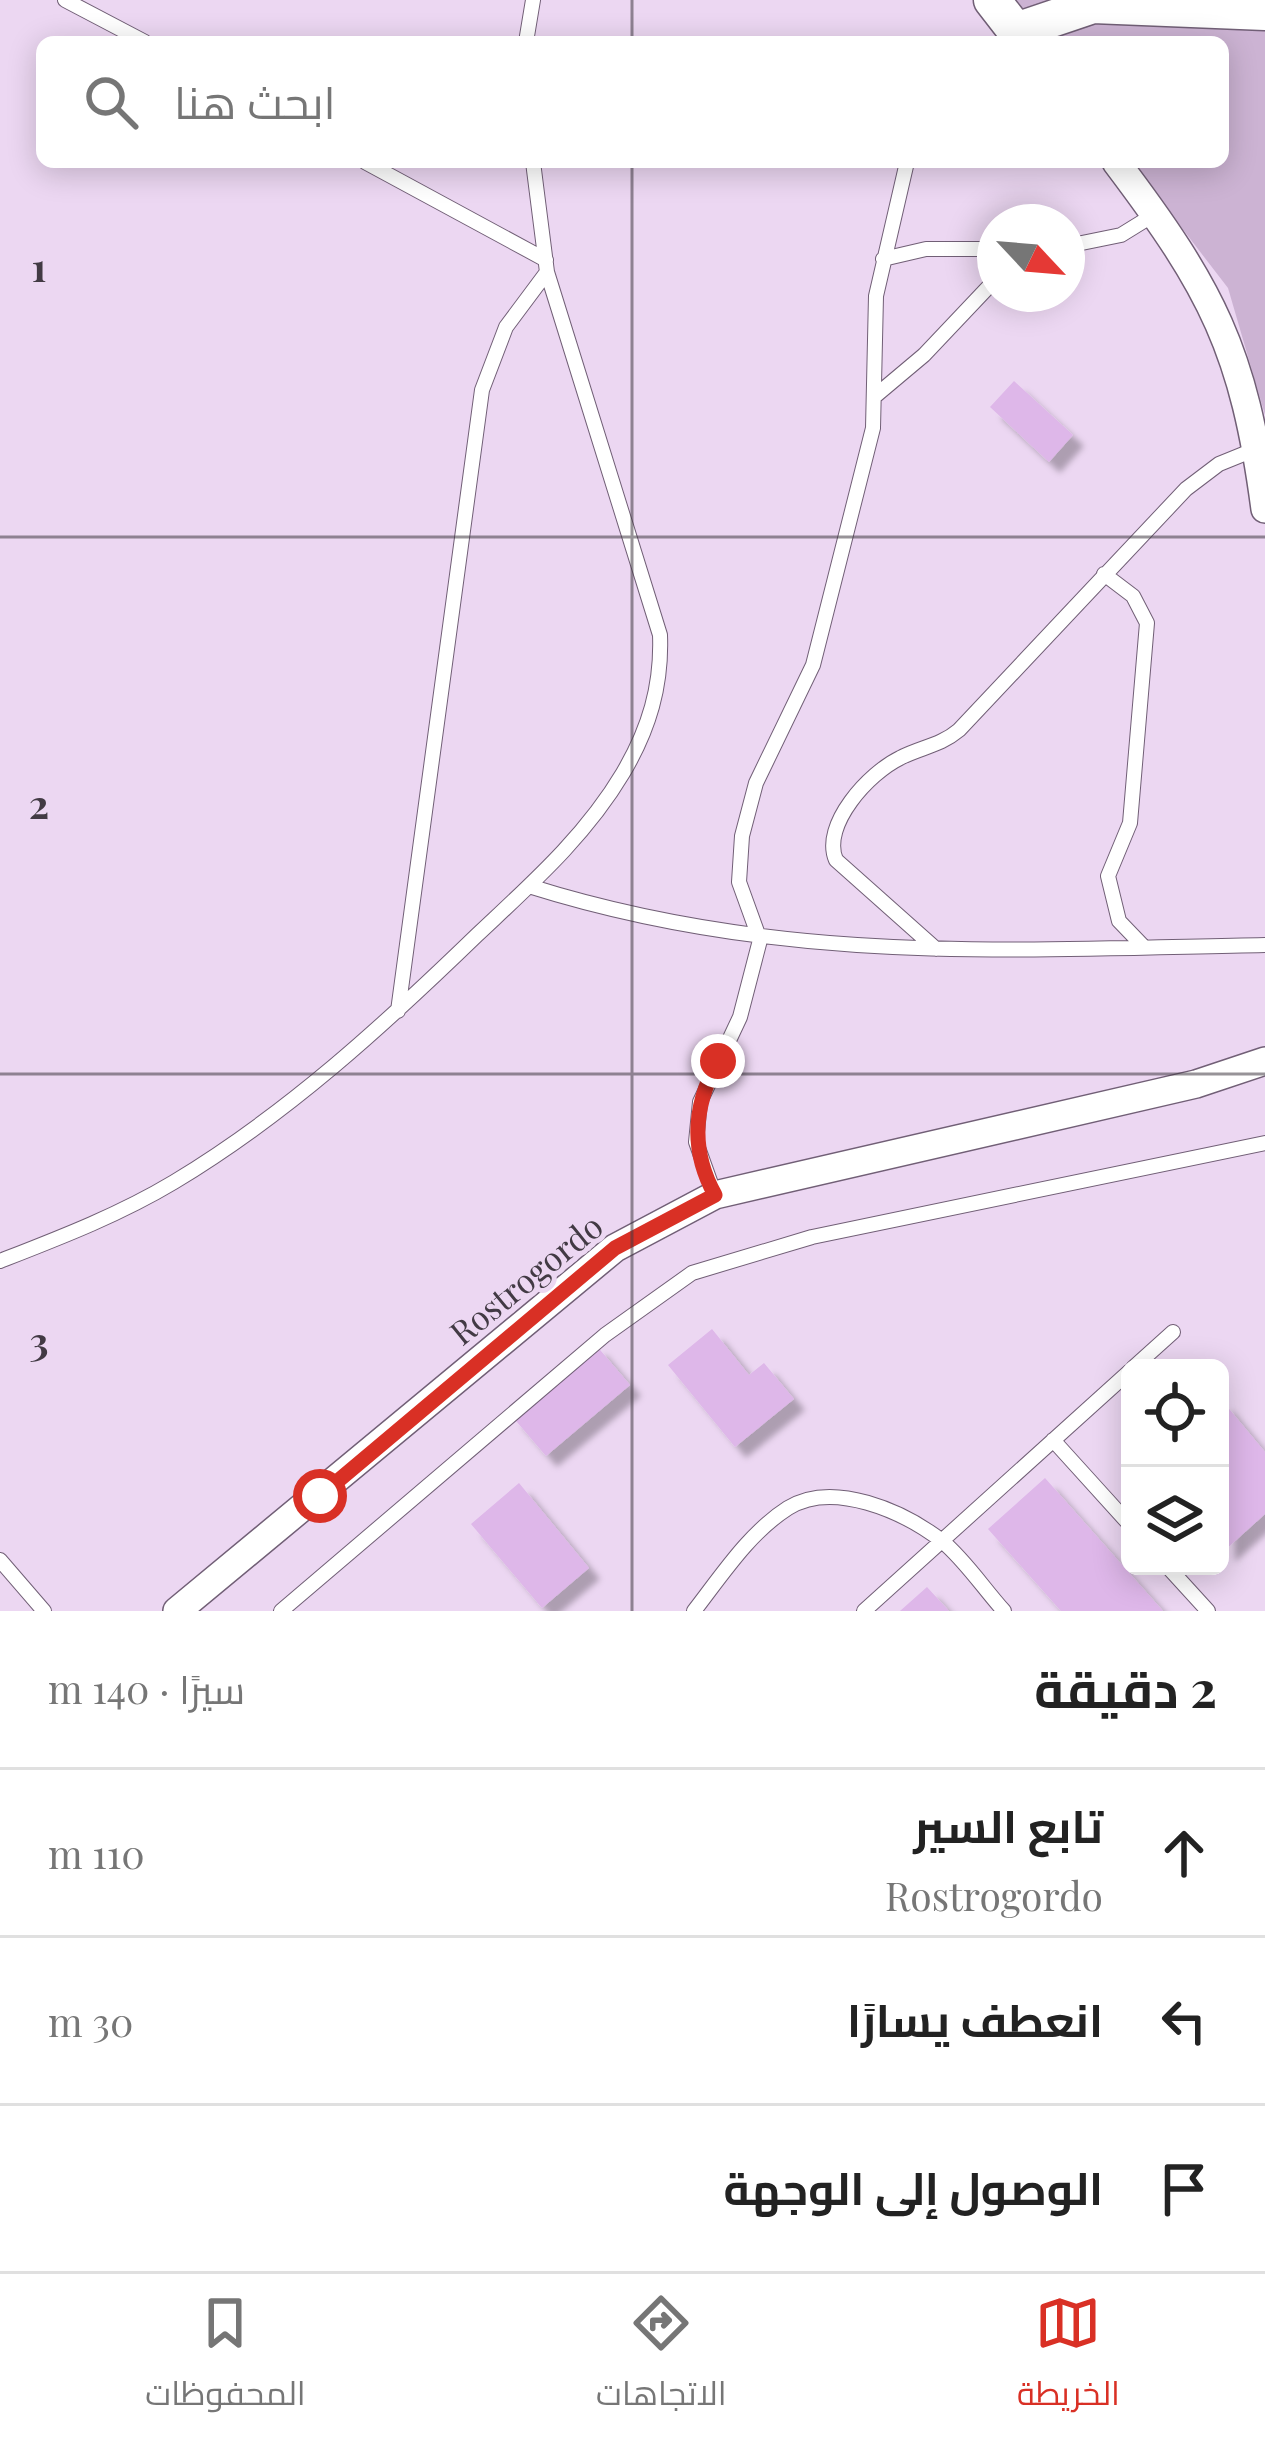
<!DOCTYPE html>
<html lang="ar">
<head>
<meta charset="utf-8">
<style>
  :root { --surface:#fff; --page:#f2f2f2; --text:#222; --muted:#767676; --line:#e0e0e0; --accent:#d93025 }
  body { margin:0; font-family:"Playfair Display",Cairo,serif; background:var(--page); color:var(--text); direction:rtl }
  .controls { position:absolute; right:36px; bottom:36px; display:grid; overflow:hidden; border-radius:18px; box-shadow:0 6px 30px #0003 }
  .controls button { width:108px; height:108px; display:grid; place-items:center; padding:0; border:0; border-bottom:3px solid var(--line); background:var(--surface); color:var(--text); font:60px sans-serif }
  .compass { position:absolute; left:977px; top:204px; width:108px; height:108px; border-radius:50%; background:var(--surface); box-shadow:0 6px 30px #0003; rotate:116deg }
  .stop { position:absolute; width:36px; height:36px; margin:-27px; border:9px solid #d93025; border-radius:50%; background:#fff }
  .stop.end { background:#d93025; border-color:#fff; box-shadow:0 3px 12px #0008 }
  .list { margin:0; padding:0; list-style:none }
  h2 { display:flex; justify-content:space-between; align-items:center; height:156px; margin:0; padding:0 48px; font-size:51px }
  h2 small { font-size:39px; font-weight:400; color:var(--muted) }
  .list li { display:grid; grid-template-columns:78px 1fr auto; gap:36px; align-items:center; box-sizing:border-box; height:168px; padding:0 48px; border-top:3px solid var(--line) }
  .list b { display:block; font-size:45px; white-space:nowrap }
  .list p { margin:0; font-size:39px; white-space:nowrap; color:var(--muted) }
  .list em { font-size:39px; font-style:normal; color:var(--muted) }
  .icon { flex:none; width:66px; height:66px; fill:none; stroke:currentColor; stroke-width:2; stroke-linecap:round; stroke-linejoin:round }
  .map { position:relative; flex:none; width:1265px; height:1611px; overflow:hidden; direction:ltr }
  .search { position:absolute; background:var(--surface); box-shadow:0 6px 30px #0003; left:36px; right:36px; top:36px; height:132px; display:flex; align-items:center; gap:30px; box-sizing:border-box; padding:0 42px; border-radius:18px; color:var(--muted); font-size:45px }
  .sheet { height:660px; background:var(--surface) }
  nav { display:flex; justify-content:space-around; align-items:center; box-sizing:border-box; height:168px; border-top:3px solid var(--line); background:var(--surface); font-size:33px; color:var(--muted) }
  nav a { display:grid; justify-items:center; gap:6px }
  nav .on { color:var(--accent) }
  .map>svg:first-child { display:block }
  .green { fill:#ccb3d3 }
  .building { fill:#deb7e9; filter:url(#shadow) }
  .lines { fill:none; stroke-linecap:round; stroke-linejoin:round }
  .service-casing { stroke:#715f76; stroke-width:16 }
  .minor-casing { stroke:#715f76; stroke-width:30 }
  .tertiary-casing { stroke:#715f76; stroke-width:39 }
  .service { stroke:#fff; stroke-width:14 }
  .minor { stroke:#fff; stroke-width:27 }
  .tertiary { stroke:#fff; stroke-width:36 }
  .route { stroke:#d93025; stroke-width:15 }
  .grid { fill:none; stroke:#423a44; stroke-width:3; stroke-opacity:0.55 }
  .labels { text-anchor:middle; dominant-baseline:central; stroke-width:10; stroke-linejoin:round; paint-order:stroke }
  .street-label { font-size:33px; fill:#423a44; stroke:#ecd7f2 }
  .grid-label { font-size:39px; text-anchor:middle; font-weight:bold; fill:#423a44; stroke:#ecd7f2; stroke-width:10; stroke-linejoin:round; paint-order:stroke }
</style>
</head>
<body>
<div class="map">
<svg width="1265" height="1611" viewBox="0 0 1265 1611">
  <defs>
    <filter id="shadow"><feDropShadow dx="11" dy="11" stdDeviation="3" flood-color="#0004"/></filter>
  </defs>
  <rect width="100%" height="100%" fill="#ecd7f2"/>
  <path class="green" d="M1011 0H1265V415L1228 288 1131 162H1223V42H1042Z"/>
  <path class="building" d="M1014 381 1073 435 1049 462 990 407Z
    M712 1329 749 1375 764 1363 794 1399 735 1447 668 1365Z
    M595 1344 630 1385 546 1456 511 1415Z
    M1220 1398 1265 1452V1514L1224 1551Z
    M1045 1478 1163 1611H1061L988 1529Z
    M519 1483 589 1568 542 1608 471 1524Z
    M927 1587 949 1611H900Z"/>
  <g class="lines">
    <g class="service-casing">
      <path id="service" d="M65 0 145 42
        M526 42 533 0
        M365 162 546 260
        M1067 246 1121 235 1155 214
        M883 259 926 249H995
        M874 397 924 355 995 280
        M1104 574 1133 596 1147 623 1130 823 1108 876 1119 921 1144 947
        M529 886C780 965 1006 950 1265 945
        M936 949 836 860C821 825 869 773 900 758 921 747 940 746 959 730L1186 489 1219 464 1256 449
        M398 1011 482 390 506 327 547 272
        M715 1195 696 1142 700 1102 740 1017 760 940 739 882 742 836 756 783 813 665 873 428 876 296 907 162
        M0 1261C59 1238 119 1215 174 1182 287 1114 383 1026 477 935 530 885 585 837 623 773 649 729 662 686 660 635L547 272 533 162
        M1133 1368 1173 1332
        M1053 1440 1130 1525
        M0 1560 44 1611
        M1167 1566 1208 1611
        M281 1611 605 1335 692 1273 812 1237 1265 1143
        M694 1611C722 1575 749 1533 788 1508 833 1480 903 1511 942 1541 965 1560 984 1589 1004 1611
        M864 1611 1130 1371"/>
    </g>
    <g class="minor-casing">
      <path id="minor" d="M1116 162C1212 289 1244 350 1265 509
        M177 1611 615 1248 715 1195 1196 1084 1265 1061"/>
    </g>
    <g class="tertiary-casing">
      <path id="tertiary" d="M992 0 1016 31 1093 5 1265 12"/>
    </g>
    <use href="#service" class="service"/>
    <use href="#minor" class="minor"/>
    <use href="#tertiary" class="tertiary"/>
  </g>
  <g class="lines">
    <path class="route" d="M320 1496 615 1248 715 1195C690 1150 693 1106 718 1061"/>
  </g>
  <path class="grid" d="M632 0V42M632 162V1611M0 537H1265M0 1074H1265"/>
  <g class="labels">
    <g class="street-label">
      <text transform="translate(525 1278) rotate(-39)">Rostrogordo</text>
    </g>
  </g>
  <g class="grid-label">
    <text x="39" y="282">1</text>
    <text x="39" y="819">2</text>
    <text x="39" y="1356">3</text>
  </g>
</svg>
<div class="controls">
<button><svg class="icon" aria-label="locate" viewBox="0 0 24 24"><circle cx="12" cy="12" r="6"/><path d="M12 2v4M12 18v4M2 12h4M18 12h4"/></svg></button>
<button><svg class="icon" aria-label="layers" viewBox="0 0 24 24"><path d="M12 4l9 5-9 5-9-5zM3 14l9 5 9-5"/></svg></button>
</div>
<svg class="compass" viewBox="-18 -18 36 36"><path d="M0-13l5 13h-10z" fill="#e53935"/><path d="M0 13l5-13h-10z" fill="#767676"/></svg>
<div class="stop" style="left:320px;top:1496px"></div>
<div class="stop end" style="left:718px;top:1061px"></div>
<div class="search"><svg class="icon" aria-label="search" viewBox="0 0 24 24"><circle cx="10" cy="10" r="6"/><path d="M15 15l6 6"/></svg>ابحث هنا</div>
</div>
<section class="sheet">
<h2>2 دقيقة<small>سيرًا · 140 m</small></h2>
<ul class="list">
<li><svg class="icon" aria-label="ahead" viewBox="0 0 24 24"><path d="M12 20V5M6 11l6-6 6 6"/></svg><div><b>تابع السير</b><p>Rostrogordo</p></div><em>110 m</em></li>
<li><svg class="icon" aria-label="left" viewBox="0 0 24 24"><path d="M17 20v-9H6M10 6l-5 5 5 5"/></svg><div><b>انعطف يسارًا</b></div><em>30 m</em></li>
<li><svg class="icon" aria-label="arrive" viewBox="0 0 24 24"><path d="M6 21V4h12l-3 4 3 4H6"/></svg><div><b>الوصول إلى الوجهة</b></div></li>
</ul>
</section>
<nav>
<a class="on"><svg class="icon" aria-label="map" viewBox="0 0 24 24"><path d="M3 6l6-2 6 2 6-2v14l-6 2-6-2-6 2zM9 4v14M15 6v14"/></svg>الخريطة</a>
<a><svg class="icon" aria-label="directions" viewBox="0 0 24 24"><path d="M12 3l9 9-9 9-9-9zM9 14v-3h6M13 9l2 2-2 2"/></svg>الاتجاهات</a>
<a><svg class="icon" aria-label="saved" viewBox="0 0 24 24"><path d="M7 4h10v16l-5-4-5 4z"/></svg>المحفوظات</a>
</nav>
</body>
</html>
